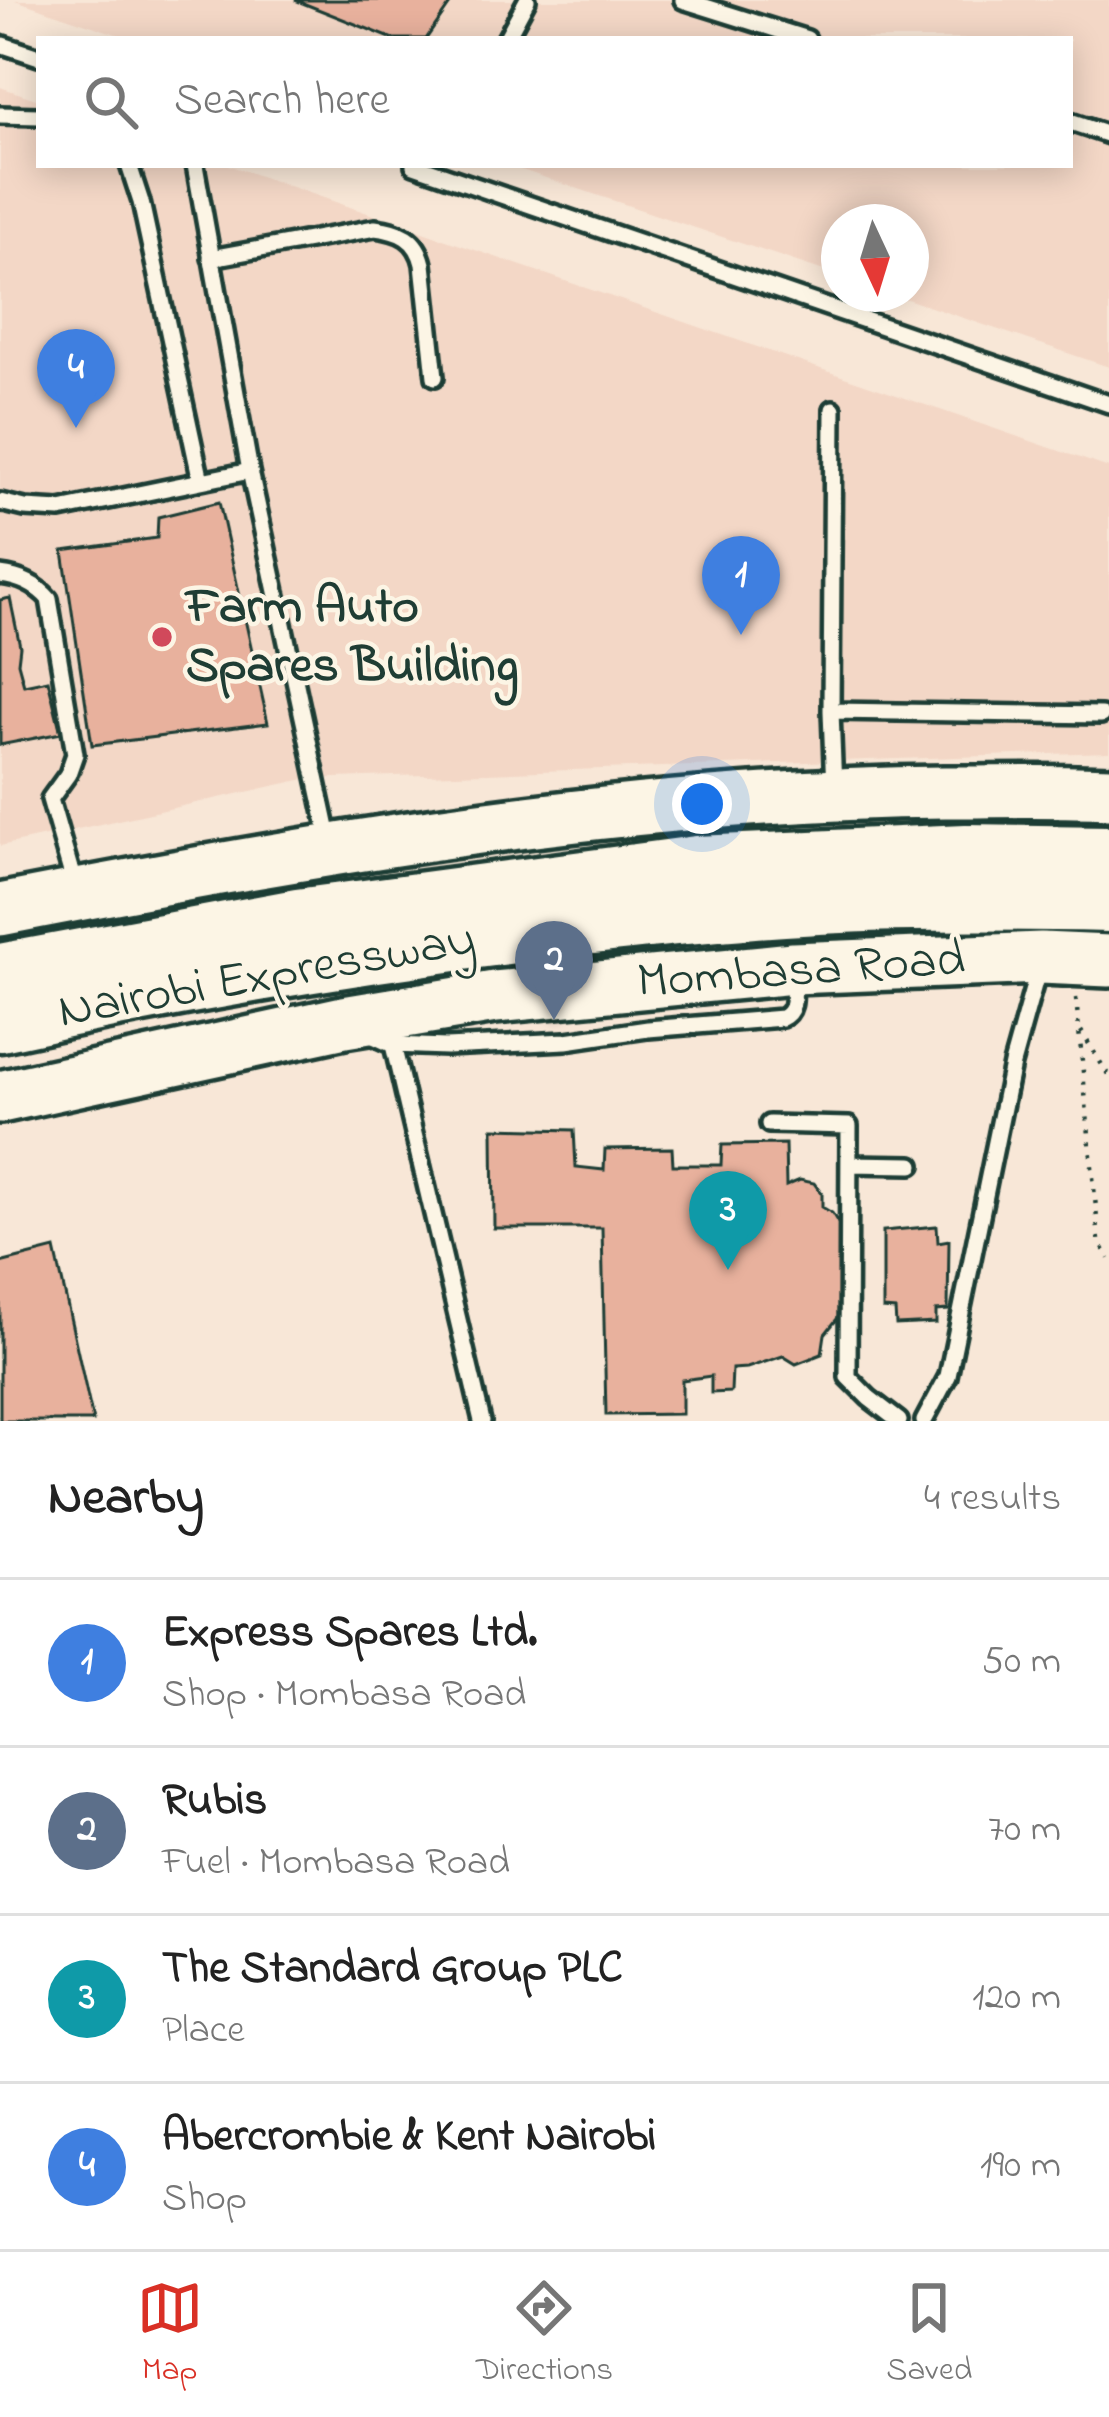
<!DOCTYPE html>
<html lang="en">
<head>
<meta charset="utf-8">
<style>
  :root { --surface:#fff; --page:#f2f2f2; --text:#222; --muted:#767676; --line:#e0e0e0; --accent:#d93025 }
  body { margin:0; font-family:"Indie Flower",sans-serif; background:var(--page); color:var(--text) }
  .compass { position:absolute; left:821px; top:204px; width:108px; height:108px; border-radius:50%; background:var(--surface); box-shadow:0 6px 30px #0003; rotate:176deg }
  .you { position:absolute; left:702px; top:804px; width:42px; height:42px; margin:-30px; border:9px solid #fff; border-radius:50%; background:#1a73e8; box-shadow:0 0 0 18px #1a73e833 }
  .badge { display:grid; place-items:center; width:78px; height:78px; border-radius:50%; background:var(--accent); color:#fff; font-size:39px; font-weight:700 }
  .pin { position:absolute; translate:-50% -99px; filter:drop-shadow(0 3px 6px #0008) }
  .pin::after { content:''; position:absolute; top:63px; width:42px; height:36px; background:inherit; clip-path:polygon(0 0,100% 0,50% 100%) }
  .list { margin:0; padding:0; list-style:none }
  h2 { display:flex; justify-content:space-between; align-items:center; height:156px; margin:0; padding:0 48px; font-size:51px }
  h2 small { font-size:39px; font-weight:400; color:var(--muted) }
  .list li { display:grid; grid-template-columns:78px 1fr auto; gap:36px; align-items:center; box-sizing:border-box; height:168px; padding:0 48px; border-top:3px solid var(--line) }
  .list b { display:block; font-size:45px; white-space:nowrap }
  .list p { margin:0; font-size:39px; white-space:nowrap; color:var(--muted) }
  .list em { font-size:39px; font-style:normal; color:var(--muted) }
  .icon { flex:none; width:66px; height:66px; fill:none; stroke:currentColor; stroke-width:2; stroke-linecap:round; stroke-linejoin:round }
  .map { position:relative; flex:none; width:1109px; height:1421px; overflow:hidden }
  .search { position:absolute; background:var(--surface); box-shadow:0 6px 30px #0003; left:36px; right:36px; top:36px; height:132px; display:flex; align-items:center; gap:30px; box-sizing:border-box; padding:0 42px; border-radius:0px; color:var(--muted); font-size:45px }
  .sheet { height:828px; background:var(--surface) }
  nav { display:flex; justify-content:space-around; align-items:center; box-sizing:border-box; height:168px; border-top:3px solid var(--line); background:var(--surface); font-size:33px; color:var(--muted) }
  nav a { display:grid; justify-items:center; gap:6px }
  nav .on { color:var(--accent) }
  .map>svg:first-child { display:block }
  .built { fill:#f3d7c6 }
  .building { fill:#e8b19d; stroke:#1f3d34; stroke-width:3 }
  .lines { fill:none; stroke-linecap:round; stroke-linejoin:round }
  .service-casing { stroke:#1f3d34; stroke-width:24 }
  .trunk-casing { stroke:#1f3d34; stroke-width:60 }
  .motorway-casing { stroke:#1f3d34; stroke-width:63 }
  .path { stroke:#1f3d34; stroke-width:4.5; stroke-dasharray:3 9; stroke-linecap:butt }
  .service { stroke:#fcf5e5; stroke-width:15 }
  .trunk { stroke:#fcf5e5; stroke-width:51 }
  .motorway { stroke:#fcf5e5; stroke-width:54 }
  .poi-dot { fill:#d1495b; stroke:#fcf5e5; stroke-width:4.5 }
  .labels { text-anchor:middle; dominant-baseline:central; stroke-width:9; stroke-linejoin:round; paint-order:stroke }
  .poi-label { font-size:51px; font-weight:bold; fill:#1f3d34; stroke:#fcf5e5; text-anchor:start }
  .street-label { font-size:51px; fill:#1f3d34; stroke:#fcf5e5 }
</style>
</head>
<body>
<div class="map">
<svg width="1109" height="1421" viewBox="0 0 1109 1421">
  <rect width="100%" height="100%" fill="#f8e7d7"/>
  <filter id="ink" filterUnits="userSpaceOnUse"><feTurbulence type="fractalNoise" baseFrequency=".00833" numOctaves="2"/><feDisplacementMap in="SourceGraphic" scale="24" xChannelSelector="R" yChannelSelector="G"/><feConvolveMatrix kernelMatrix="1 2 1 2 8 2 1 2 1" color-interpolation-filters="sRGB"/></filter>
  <g filter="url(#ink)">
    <path class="built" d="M15 0H1109V367L892 294H911V222H839V276L507 165H1070V39H131Z
      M0 87 39 100V165H228L1109 468V752L305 779 0 846Z"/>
    <path class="building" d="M295 0H453L426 39H393Z
      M219 502 268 723 92 745 63 551 157 538 158 517Z
      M10 598 20 646 18 663 24 685 48 680 61 733 0 745V600Z
      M493 1128 574 1130 576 1167 604 1170 605 1149 672 1148 673 1165H721L722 1145 785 1144 786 1186 800 1180 814 1183 822 1194V1207L832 1213 847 1238V1301L837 1319 825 1334 822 1354 796 1364 783 1356 747 1368 732 1369 731 1392 711 1393V1376L682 1380V1414L606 1415 602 1228H494Z
      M937 1226 938 1242 949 1240 948 1310 936 1311V1323L896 1325 895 1310 883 1309V1231Z
      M55 1249 93 1421H0V1263Z"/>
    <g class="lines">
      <g class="service-casing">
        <path id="service" d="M683 0 807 39
          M506 39 527 0
          M0 44 39 57
          M0 115 39 116
          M1070 122 1109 135
          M129 165 141 202 201 481
          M195 165 250 471 330 842
          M414 165 1109 404
          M211 258 375 228C400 231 417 238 423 264L435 377
          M833 409 831 711 834 790
          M0 502 25 508 60 510 250 471
          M0 575C19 577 36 584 49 599L75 754 68 774 50 799 75 886
          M831 711 1101 715
          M369 1034 393 1045 446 1047 566 1041 648 1029 782 1018C797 1011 793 994 793 979
          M393 1045 482 1421
          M769 1124 849 1126 848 1377 869 1398 899 1421
          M849 1164 912 1165
          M924 1421 948 1376 1012 1064 1039 967"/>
      </g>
      <g class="trunk-casing">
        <path id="trunk" d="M0 910C311 849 628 795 945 792 1000 792 1055 790 1109 793
          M0 1097 344 1022 495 997 793 968 1041 958 1109 961"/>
      </g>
      <g class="motorway-casing">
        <path id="motorway" d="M0 971 297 916 697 863 966 851 1109 853
          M0 1024C189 983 382 951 574 929 655 920 737 911 818 907 915 902 1012 903 1109 905"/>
      </g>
      <path class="path" d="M1076 998 1099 1240 1109 1259
        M1081 1031 1109 1076"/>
      <use href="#service" class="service"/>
      <use href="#trunk" class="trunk"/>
      <use href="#motorway" class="motorway"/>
    </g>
  </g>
  <circle class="poi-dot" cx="162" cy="637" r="12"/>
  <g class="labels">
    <g class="poi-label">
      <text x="186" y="608">Farm Auto<tspan x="186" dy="59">Spares Building</tspan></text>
    </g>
    <g class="street-label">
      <text transform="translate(801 972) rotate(-4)">Mombasa Road</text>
      <text transform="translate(267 977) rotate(-10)">Nairobi Expressway</text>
    </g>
  </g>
</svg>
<svg class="compass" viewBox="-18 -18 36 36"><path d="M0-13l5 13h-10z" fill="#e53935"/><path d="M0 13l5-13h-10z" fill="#767676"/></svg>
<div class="you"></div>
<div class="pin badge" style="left:741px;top:635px;background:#3f7fe0">1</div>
<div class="pin badge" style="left:554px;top:1020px;background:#5c6f8a">2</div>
<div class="pin badge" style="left:728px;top:1270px;background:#0f9aa8">3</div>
<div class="pin badge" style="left:76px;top:428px;background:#3f7fe0">4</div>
<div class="search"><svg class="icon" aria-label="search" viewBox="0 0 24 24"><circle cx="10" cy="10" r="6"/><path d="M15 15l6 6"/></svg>Search here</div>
</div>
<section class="sheet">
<h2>Nearby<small>4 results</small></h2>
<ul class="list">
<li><span class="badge" style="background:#3f7fe0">1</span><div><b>Express Spares Ltd.</b><p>Shop · Mombasa Road</p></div><em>50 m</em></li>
<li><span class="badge" style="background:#5c6f8a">2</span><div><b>Rubis</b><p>Fuel · Mombasa Road</p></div><em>70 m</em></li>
<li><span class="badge" style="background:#0f9aa8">3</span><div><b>The Standard Group PLC</b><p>Place</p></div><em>120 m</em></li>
<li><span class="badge" style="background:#3f7fe0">4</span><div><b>Abercrombie &amp; Kent Nairobi</b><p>Shop</p></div><em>190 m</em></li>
</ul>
</section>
<nav>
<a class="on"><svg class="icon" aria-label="map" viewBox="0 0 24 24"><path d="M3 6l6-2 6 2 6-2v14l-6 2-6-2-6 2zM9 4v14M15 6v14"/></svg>Map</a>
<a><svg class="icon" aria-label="directions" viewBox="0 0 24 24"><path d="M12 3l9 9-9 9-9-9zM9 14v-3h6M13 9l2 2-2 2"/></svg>Directions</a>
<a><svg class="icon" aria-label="saved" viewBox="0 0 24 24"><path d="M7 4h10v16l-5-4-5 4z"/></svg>Saved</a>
</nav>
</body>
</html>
